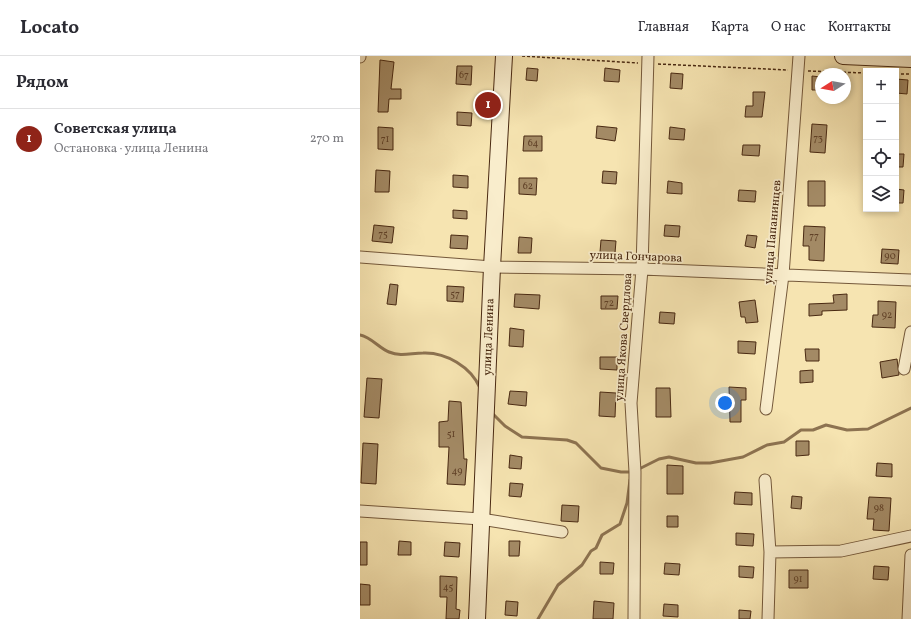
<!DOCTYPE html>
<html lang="ru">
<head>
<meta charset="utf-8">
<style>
  :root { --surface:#fff; --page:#f2f2f3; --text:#2b2b33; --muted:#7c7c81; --line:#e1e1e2; --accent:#8f2418 }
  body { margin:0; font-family:Vollkorn,serif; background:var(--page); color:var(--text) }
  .controls { position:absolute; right:12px; top:12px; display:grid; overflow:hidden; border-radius:0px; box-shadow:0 2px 6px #0003 }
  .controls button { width:36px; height:36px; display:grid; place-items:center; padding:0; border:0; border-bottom:1px solid var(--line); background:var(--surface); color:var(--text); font:20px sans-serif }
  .compass { position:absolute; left:455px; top:12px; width:36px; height:36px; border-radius:50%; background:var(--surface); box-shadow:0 2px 6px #0003; rotate:259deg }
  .you { position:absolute; left:365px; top:347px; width:14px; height:14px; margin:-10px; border:3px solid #fff; border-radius:50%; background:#1a73e8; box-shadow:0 0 0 6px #1a73e833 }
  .badge { display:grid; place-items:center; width:26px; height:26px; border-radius:50%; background:var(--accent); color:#fff; font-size:13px; font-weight:700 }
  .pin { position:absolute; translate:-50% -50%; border:2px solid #fff; box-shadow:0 1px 4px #0006 }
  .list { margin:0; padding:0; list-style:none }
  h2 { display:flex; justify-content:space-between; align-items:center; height:52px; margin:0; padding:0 16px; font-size:17px }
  h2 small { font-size:13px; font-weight:400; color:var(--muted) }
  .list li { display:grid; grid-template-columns:26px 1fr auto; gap:12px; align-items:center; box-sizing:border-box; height:60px; padding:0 16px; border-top:1px solid var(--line) }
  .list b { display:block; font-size:15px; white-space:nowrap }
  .list p { margin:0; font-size:13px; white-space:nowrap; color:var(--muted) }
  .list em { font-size:13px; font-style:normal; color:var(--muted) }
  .icon { flex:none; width:22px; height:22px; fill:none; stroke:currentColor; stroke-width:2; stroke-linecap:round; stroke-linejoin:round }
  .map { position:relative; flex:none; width:551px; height:563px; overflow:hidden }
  header { display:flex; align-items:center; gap:24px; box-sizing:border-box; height:56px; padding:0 20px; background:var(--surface); border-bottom:1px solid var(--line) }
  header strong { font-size:19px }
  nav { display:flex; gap:22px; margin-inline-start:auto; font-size:14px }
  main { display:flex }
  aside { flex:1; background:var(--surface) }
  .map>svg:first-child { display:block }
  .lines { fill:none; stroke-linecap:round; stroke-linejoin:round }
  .stream { stroke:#8d7351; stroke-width:3 }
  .building { fill:#a38a65; stroke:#492912 }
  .street-casing { stroke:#74583a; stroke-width:13 }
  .secondary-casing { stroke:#492912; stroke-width:18 }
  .path { stroke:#492912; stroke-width:1.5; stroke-dasharray:3 2; stroke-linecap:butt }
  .street { stroke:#f9edcc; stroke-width:11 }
  .secondary { stroke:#f9edcc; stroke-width:16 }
  .labels { text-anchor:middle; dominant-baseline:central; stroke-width:3.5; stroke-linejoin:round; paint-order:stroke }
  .number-label { font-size:10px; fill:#604127 }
  .street-label { font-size:12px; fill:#492912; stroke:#f9edcc }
</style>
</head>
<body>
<header>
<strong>Locato</strong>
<nav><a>Главная</a><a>Карта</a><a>О нас</a><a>Контакты</a></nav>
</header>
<main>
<aside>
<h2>Рядом<small></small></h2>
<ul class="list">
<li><span class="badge">1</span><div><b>Советская улица</b><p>Остановка · улица Ленина</p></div><em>270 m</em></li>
</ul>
</aside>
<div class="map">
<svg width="551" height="563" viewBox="0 0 551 563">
  <rect width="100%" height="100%" fill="#f6e4b1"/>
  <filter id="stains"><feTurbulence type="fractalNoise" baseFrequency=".005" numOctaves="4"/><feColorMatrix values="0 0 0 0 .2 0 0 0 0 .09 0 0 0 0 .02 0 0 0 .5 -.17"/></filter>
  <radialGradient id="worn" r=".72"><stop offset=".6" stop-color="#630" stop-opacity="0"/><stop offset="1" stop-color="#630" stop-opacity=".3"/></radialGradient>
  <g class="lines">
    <path class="stream" d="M0 279C11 281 19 292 29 296 41 301 51 297 63 297 86 296 111 311 120 332
      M132 357 145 370 162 381 207 384 216 387 241 412 261 416H272
      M277 414 299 403 309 401 336 407H350L383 401 407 389 424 386 441 374H453L466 369 487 374 508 373 551 352
      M178 563 198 529 222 509 231 495 236 492 242 479 260 468 267 447 270 424"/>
  </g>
  <path class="building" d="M20 4 34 6 31 33H41V43H29L28 56H18Z
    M97 10H112L111 29 96 28Z
    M167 12 178 13 177 25 166 24Z
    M245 12 260 14 259 26 244 25Z
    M311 17 323 18 322 33 310 32Z
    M452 20 461 21V34H452Z
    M536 23 548 24 547 38 536 37Z
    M393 36H405L402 61H385L386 50H393Z
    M97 56 112 57 111 70 97 69Z
    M452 68 467 69 465 97 450 96Z
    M237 70 257 72 255 85 236 82Z
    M18 71 33 72V94L18 93Z
    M310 71 325 73 324 84 309 83Z
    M164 80H182V95H163Z
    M383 89H400L399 100 382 99Z
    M536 98H544L543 111H536Z
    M16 114 30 115 29 136H15Z
    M243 115 257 116 256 128 242 127Z
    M93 119 108 120V132L93 131Z
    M159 122H177L176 139 159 138Z
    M308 125 322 127V138L307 137Z
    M448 125H465V150H448Z
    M536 133 544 134 543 147H536Z
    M379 134 396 135 395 146 378 145Z
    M93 154 107 155V163L93 162Z
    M14 169 34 171 32 187 12 185Z
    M305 169 320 170 319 181 304 180Z
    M444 170 465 171 464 205 449 204V190H443Z
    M91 179 108 180 107 193 90 192Z
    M387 179 397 180 395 192 385 190Z
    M159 181 172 182 171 197H158Z
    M241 184 256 185 255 197 240 196Z
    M522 193 539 194 538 208 521 207Z
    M30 228 38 229 36 249 27 248Z
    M87 230 104 231 103 246 87 245Z
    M155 238 180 239 179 253 154 251Z
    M487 238V254L462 255V259L449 260V248L474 247 473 239Z
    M241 240H258L257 253H241Z
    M395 244 398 266 386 267 385 261H381L379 246Z
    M518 245 536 246 535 272 512 271 513 259H518Z
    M300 256 315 257 314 268 299 267Z
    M150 272 164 274 163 291 149 290Z
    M378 285 396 286 395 298 378 297Z
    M445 293H459V305H446Z
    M240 301H257V314L240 313Z
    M537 303 539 319 522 322 520 306Z
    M453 314V326L440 327V315Z
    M7 322 22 323 19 362 4 361Z
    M369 331 386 332V344H381V366H370Z
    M296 332H310L311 361H296Z
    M150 335 167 336 166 350 148 348Z
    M240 336 256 337 255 361 239 360Z
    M89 345 101 346 104 403H107L105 429 87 428 89 391H79V366L88 365Z
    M436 385H449V399L436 400Z
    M3 387 18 388 16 428 1 427Z
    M150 399 162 401 161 413 149 412Z
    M517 407 532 408V421L516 420Z
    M307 409 323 410V438H307Z
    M150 427 163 428 161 441 149 440Z
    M375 436 392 437V449L374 448Z
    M432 440 442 441 441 453 431 452Z
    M509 441 531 442 529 475 513 474 514 463H507Z
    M202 449 219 450 218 466 201 465Z
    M307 460H318V471H307Z
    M376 477 394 478 393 490 376 489Z
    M39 485 51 486V499H38Z
    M149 485H160L159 500H149Z
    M0 486H7V509H0Z
    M85 486 100 487 99 501 84 500Z
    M240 506 254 507 253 518H240Z
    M305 507 320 508 319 519 304 518Z
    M379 510 394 511 393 522 379 521Z
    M514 510 529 511 528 524 513 523Z
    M429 514H448V532H429Z
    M80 520 97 521 96 553 100 554 99 563H86L87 541H80Z
    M0 528 10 529V549H0Z
    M146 545 158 546 157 560 145 559Z
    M234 545 254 547 253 563H233Z
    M304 548 318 549V561L303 560Z
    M379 554 391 555 390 563H379Z"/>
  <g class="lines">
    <g class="street-casing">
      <path id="street" d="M0 1V0
        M0 201 132 211 282 213 551 224
        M544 313 551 276
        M406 353 423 219 439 0
        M405 424 410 496 408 563
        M0 455 121 463 202 476
        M410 496 481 495 551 480
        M274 563 275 416 271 347 282 213 288 0
        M548 563 551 499"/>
    </g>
    <g class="secondary-casing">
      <path id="secondary" d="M483 0 551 3
        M117 563 132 211 144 0"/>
    </g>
    <path class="path" d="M162 0 278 7
      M298 8 428 14
      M448 15 506 17
      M536 18H551"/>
    <use href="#street" class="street"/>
    <use href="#secondary" class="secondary"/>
  </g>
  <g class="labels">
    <g class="number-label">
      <text x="104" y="19">67</text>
      <text x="458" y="82">73</text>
      <text x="25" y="83">71</text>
      <text x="173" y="87">64</text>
      <text x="168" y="130">62</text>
      <text x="23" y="178">75</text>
      <text x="454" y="180">77</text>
      <text x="530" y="200">90</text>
      <text x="95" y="238">57</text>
      <text x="249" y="247">72</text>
      <text x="527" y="259">92</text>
      <text x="91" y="378">51</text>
      <text x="97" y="415">49</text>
      <text x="519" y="452">98</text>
      <text x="438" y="523">91</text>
      <text x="88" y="531">45</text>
    </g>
    <g class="street-label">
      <text transform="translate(413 176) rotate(-85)">улица Папанинцев</text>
      <text transform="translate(276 201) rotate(2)">улица Гончарова</text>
      <text transform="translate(129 281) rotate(-88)">улица Ленина</text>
      <text transform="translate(264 281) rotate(-86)">улица Якова Свердлова</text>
    </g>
  </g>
  <rect width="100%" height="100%" filter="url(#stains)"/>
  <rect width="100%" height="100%" fill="url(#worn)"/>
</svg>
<div class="controls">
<button>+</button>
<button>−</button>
<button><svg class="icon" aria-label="locate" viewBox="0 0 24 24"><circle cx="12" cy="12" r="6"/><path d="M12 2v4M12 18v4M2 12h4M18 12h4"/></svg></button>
<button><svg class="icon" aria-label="layers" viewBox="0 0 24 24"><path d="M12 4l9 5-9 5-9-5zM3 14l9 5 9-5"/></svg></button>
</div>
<svg class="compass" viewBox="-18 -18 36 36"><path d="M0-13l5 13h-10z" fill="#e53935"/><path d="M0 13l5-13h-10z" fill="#7c7c81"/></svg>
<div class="you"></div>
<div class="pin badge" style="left:128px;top:49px">1</div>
</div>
</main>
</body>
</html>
